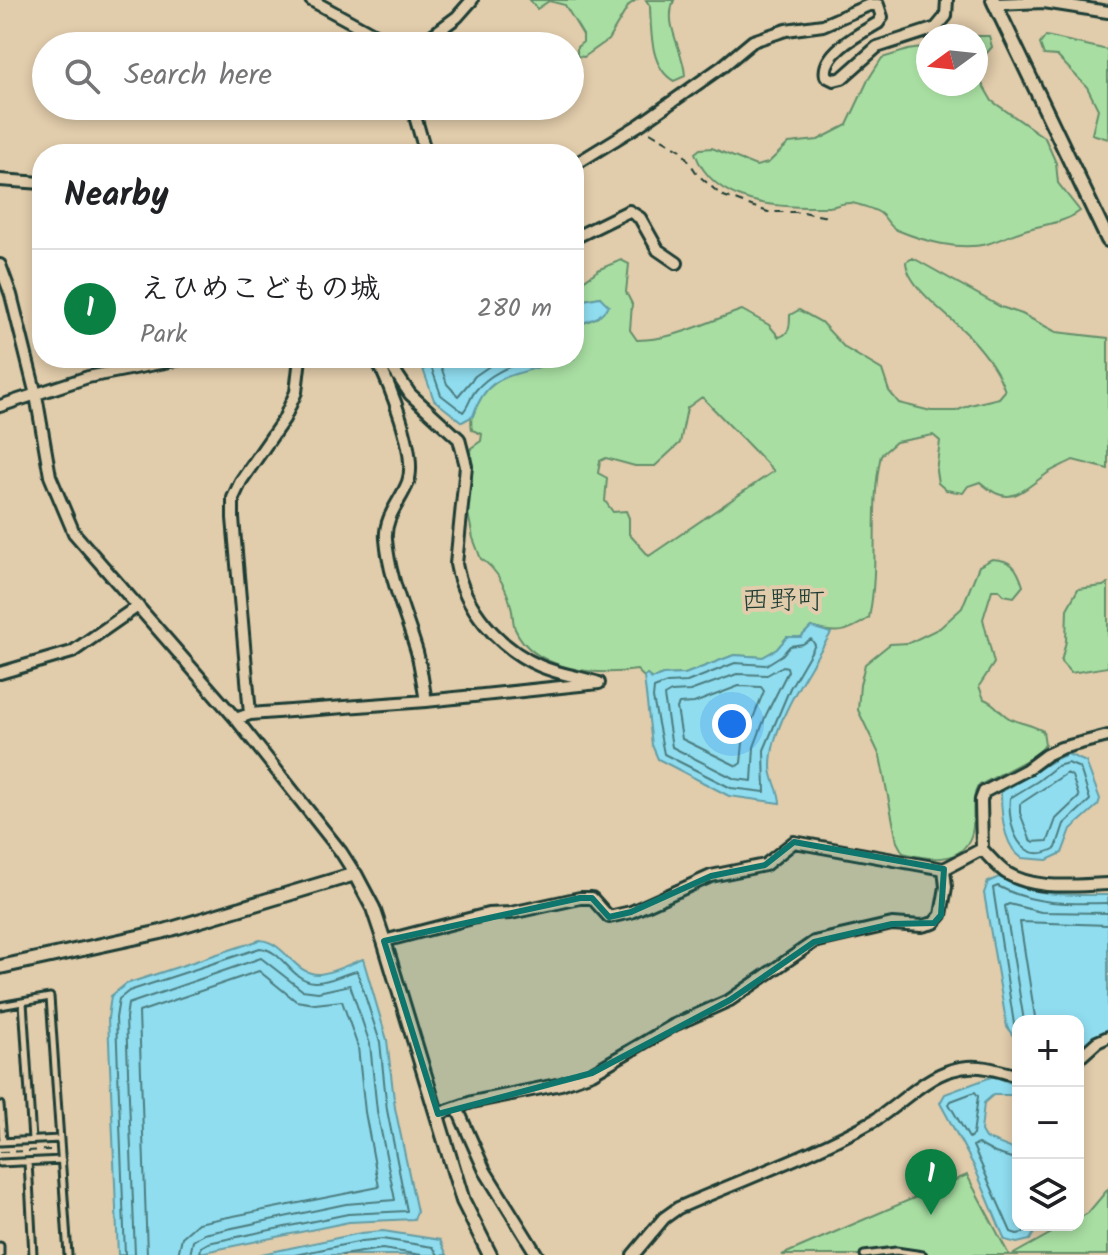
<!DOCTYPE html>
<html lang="en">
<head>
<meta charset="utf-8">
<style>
  :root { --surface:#fff; --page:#f6f6f6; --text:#202124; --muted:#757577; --line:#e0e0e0; --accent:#0b8043 }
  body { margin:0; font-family:Kalam,"Klee One",sans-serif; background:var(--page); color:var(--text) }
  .controls { position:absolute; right:24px; bottom:24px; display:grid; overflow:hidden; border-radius:16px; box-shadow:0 4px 12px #0003 }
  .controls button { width:72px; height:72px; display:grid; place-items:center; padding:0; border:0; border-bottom:2px solid var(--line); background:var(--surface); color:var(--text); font:40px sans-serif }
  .compass { position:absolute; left:916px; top:24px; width:72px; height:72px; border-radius:50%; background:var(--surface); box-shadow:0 4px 12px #0003; rotate:255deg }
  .you { position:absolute; left:732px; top:724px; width:28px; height:28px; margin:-20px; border:6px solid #fff; border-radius:50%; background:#1a73e8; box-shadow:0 0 0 12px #1a73e833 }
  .badge { display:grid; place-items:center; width:52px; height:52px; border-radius:50%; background:var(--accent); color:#fff; font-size:26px; font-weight:700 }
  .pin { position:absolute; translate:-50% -66px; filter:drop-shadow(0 2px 4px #0008) }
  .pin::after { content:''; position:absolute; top:42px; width:28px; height:24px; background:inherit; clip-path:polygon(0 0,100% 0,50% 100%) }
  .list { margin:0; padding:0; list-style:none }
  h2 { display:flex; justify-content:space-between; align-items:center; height:104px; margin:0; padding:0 32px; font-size:34px }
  h2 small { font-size:26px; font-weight:400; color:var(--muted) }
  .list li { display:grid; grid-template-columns:52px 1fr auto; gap:24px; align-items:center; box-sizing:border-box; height:120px; padding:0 32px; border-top:2px solid var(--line) }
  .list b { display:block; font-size:30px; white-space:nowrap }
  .list p { margin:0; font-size:26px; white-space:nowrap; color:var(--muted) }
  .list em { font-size:26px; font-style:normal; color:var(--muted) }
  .icon { flex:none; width:44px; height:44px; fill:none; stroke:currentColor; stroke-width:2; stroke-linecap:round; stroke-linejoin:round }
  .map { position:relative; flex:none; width:1108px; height:1255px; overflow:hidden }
  .search { position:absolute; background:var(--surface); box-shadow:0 4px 12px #0003; left:32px; top:32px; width:552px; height:88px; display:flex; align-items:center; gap:20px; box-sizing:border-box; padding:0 28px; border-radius:44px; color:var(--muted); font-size:30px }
  .panel { position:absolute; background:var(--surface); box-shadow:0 4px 12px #0003; left:32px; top:144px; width:552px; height:224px; border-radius:32px }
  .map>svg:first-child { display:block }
  .green { fill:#a8dea2; stroke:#648e6b; stroke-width:2; fill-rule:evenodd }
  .water { fill:#90ddf0; stroke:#639da5; stroke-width:2 }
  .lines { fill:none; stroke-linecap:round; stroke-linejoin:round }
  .shore { stroke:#4c7d7f; stroke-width:2 }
  .service-casing { stroke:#1f3d34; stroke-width:11 }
  .minor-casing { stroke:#1f3d34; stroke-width:16 }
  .tertiary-casing { stroke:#1f3d34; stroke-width:18 }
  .path { stroke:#1f3d34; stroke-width:2; stroke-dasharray:8 6; stroke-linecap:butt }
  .service { stroke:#e1ccab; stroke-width:5 }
  .minor { stroke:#e1ccab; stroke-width:10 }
  .tertiary { stroke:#e1ccab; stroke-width:12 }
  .marked { fill:#0f766e; fill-opacity:0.2; stroke:#0f766e; stroke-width:6; stroke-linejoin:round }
  .labels { text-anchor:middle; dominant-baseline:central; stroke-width:8; stroke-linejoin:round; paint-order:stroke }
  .quarter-label { font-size:28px; fill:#1f3d34; stroke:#e1ccab }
</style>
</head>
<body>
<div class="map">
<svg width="1108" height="1255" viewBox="0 0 1108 1255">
  <rect width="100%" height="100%" fill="#e1ccab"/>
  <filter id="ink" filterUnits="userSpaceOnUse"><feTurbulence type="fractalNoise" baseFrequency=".0125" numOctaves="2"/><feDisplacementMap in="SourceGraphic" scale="16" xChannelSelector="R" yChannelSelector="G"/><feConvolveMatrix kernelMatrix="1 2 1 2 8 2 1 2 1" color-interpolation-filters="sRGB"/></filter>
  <g filter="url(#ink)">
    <path class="green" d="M530 0H636L629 5 608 40 584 57 577 56V47L583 42V35L565 5 549 1 537 9Z
      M646 0H674C663 26 684 50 685 76L674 81C650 68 651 31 650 6Z
      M976 36H989L992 47 985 55 977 75 992 101 1045 138 1056 163 1058 183 1080 211C1064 223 1046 224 1028 229 1014 233 1000 240 987 244 959 251 923 241 897 230 888 226 887 218 880 213 874 209 858 204 851 203 843 202 835 207 827 207 780 208 714 206 695 153L700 149 712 148 756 166 768 163 789 143 818 140 847 125 868 80 882 58 908 50 928 47V84H976Z
      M1046 36 1108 50V139L1092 134 1098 109 1087 87 1057 56 1044 55 1040 44Z
      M913 258 1001 307 1022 314 1056 332 1108 338V469L1073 460C1064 465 1053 469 1045 475 1019 493 1009 508 980 482L968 486 963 493 946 490 938 483 936 471 940 441 933 435 896 442 881 455C869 509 880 564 869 618 847 633 836 635 811 627L801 637H787L777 649 763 657 734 655 685 674 663 675 652 679 647 675 644 677 637 670C597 676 534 671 515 629 513 623 513 617 512 611 509 593 497 568 481 559L473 538 466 503 472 477 471 448 481 441 482 434 472 430C465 392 511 369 541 366L540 358H574V319L584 323 598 317 600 297 574 302V277L583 281 600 269 621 260 629 264 626 292 632 304 630 330 637 340C674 340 707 322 742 310L769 325 779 337C790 334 790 326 790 315L799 310 821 322 845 348 882 370 889 391 899 403 931 411H956L970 405 999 398 1005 391C998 370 986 354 971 338 954 319 907 288 906 262ZM702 397 774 471 649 556 629 534V518L626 511 613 512 605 501 607 478 598 473 600 461 606 458 635 466H655L680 443 687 408Z
      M992 559C1012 560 1017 567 1023 586L1014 597 1004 595 999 590H992L983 619 994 663 979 686 984 699C996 703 1000 714 1011 719 1023 724 1032 725 1043 731L1045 744 1040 753 978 786C969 802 977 820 971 836 960 866 926 859 903 853L897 842 880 756 858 710 860 685 865 664 890 644 909 643 940 628 962 608 979 566Z
      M1108 583V667L1071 673 1061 662 1066 641 1067 609 1078 589 1103 586Z
      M967 1175 1009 1255H782Z
      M1108 1189V1255H1012L1066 1225H1078V1219L1088 1213Z"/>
    <path class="water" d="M600 297 609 306 598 317 583 323 574 319V302Z
      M419 358H540L542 366C507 378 487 375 473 416L462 422 434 400Z
      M811 627 831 633C810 669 770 725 771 767 771 780 780 790 780 803L729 796 658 759 652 745 644 677 647 675 652 679 663 675 685 674 734 655 763 657 777 649 787 637H801Z
      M1068 754 1086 762 1100 799 1098 805 1071 829 1062 853 1047 860 1022 858C1003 846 1001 812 1001 792 1025 780 1044 762 1068 754Z
      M999 877C1034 897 1069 895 1108 895V1032L1084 1047H1082L1078 1038V1021H1018V1043L1007 1027 984 893 988 882Z
      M260 940C286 942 294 976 320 974 335 972 349 964 363 959L387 1040 395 1108 417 1212 414 1219 349 1222 190 1255H118L108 1018 111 996 126 984Z
      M994 1076 1016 1085 1011 1095H993L984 1103 981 1131 985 1138 1013 1149 1018 1154V1225H1034L1035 1231 1030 1240 1017 1243 1005 1240 974 1166 940 1103 945 1094Z
      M383 1231 440 1240 447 1255H257L361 1233Z"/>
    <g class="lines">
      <path class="shore" d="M428 358 441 395 463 412C469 406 470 397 476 390 491 372 511 366 532 358
        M438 358 447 384 458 396 475 376 501 358
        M811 639 815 645 790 688 764 750 765 792 731 788 664 754 653 698 654 688 667 683 687 682 735 663 766 665 782 655 790 646 803 644Z
        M783 666 787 667 788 671 766 715 754 747 752 781 735 779 672 747 664 696 671 692 690 691 737 674 767 675Z
        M739 686 761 687 764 691 743 743 741 763 737 766 682 739 677 708 679 704 694 703Z
        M1068 763 1080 768 1090 800 1064 824 1056 848C1020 868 1007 826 1010 798L1038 781 1057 766Z
        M1067 773 1072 776 1079 797 1056 819 1048 841 1031 842 1020 813V804Z
        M1024 1021 1005 906 1009 904 1041 912 1108 913
        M1038 1021 1035 1017 1020 922 1108 925
        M1018 1032 1014 1024 993 888 998 886C1033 905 1069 904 1108 903
        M975 1092 978 1096 973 1135 969 1138 949 1104 951 1101Z
        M1018 1160 995 1153 978 1144 973 1146 1011 1232 1017 1234 1023 1233 1026 1225
        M125 1255 116 1018 119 999 129 991 260 948C283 950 290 980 314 982 330 983 343 973 357 971L380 1042 387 1110 407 1211 348 1214 208 1243 201 1247 200 1255
        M135 1255 126 1018 128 1004 261 958 302 990 318 992 350 985 370 1044 377 1111 395 1200 346 1204 204 1234 193 1241 190 1255
        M147 1255 139 1012 259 971 296 1001 315 1004 342 1001 358 1047 365 1112 379 1187 198 1223 182 1237 178 1255
        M295 1255 362 1241 382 1239 433 1247 438 1255
        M342 1255 382 1249 422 1255"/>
      <g class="service-casing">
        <path id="service" d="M23 1002 32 1140
          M0 1006 50 997 68 1255
          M0 1105 3 1141
          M0 1142 60 1139
          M28 1162 33 1255
          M0 1163 62 1160
          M0 1246V1255
          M864 1255 896 1251 923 1255"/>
      </g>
      <g class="minor-casing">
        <path id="minor" d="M311 0 395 46
          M994 4 1044 2 1108 12
          M418 46 457 17 472 0
          M412 106 426 154
          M574 165 639 125 723 66 753 41 786 30 823 25 869 5H878L882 17 878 23C861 33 821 53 826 76L834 80 842 78 877 47 936 28 946 16 947 0
          M0 180 42 183
          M574 238 629 211 640 218 658 250 677 263
          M0 265 11 295 36 395 50 476 74 533 236 719 341 852 355 874
          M376 358C389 383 418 454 408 482 401 501 384 517 386 539 389 578 406 615 417 652 421 668 423 685 426 701
          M0 406 88 377 186 358
          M0 673 72 652 138 606
          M250 714 233 518V498L241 481 284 419 296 392 300 358
          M236 719 250 714 426 701 599 683C580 677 558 674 540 666 499 648 464 608 456 564L466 466 459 439 410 394 386 358
          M982 849 981 800 984 792 1026 770 1046 755 1061 748 1108 736
          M384 941 488 914 511 913 580 898H592L609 917 631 912 711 876 765 865 794 842 944 869 982 849C989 857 997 866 1005 872 1034 891 1076 885 1108 884
          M1078 1059 1097 1042 1108 1037
          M457 1108 485 1171 537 1255
          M438 1114 472 1102 561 1084 592 1073 674 1025 730 1000 814 942 892 924 922 926 934 923 941 915 946 887 944 869
          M633 1255 664 1218 678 1208C743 1179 813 1155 875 1120 899 1105 925 1077 952 1070 976 1062 995 1070 1018 1076"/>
      </g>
      <g class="tertiary-casing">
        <path id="tertiary" d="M993 0 1108 240
          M0 967 161 932 355 874 373 908 384 941 463 1201 490 1255"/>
      </g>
      <path class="path" d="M650 132 681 150 698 175 721 195 768 212H803L827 217
        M0 1152 51 1150"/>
      <use href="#service" class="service"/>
      <use href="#minor" class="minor"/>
      <use href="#tertiary" class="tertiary"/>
    </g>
  </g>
  <path class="marked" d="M794 842 944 869 941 915 934 923 892 924 814 942 730 1000 592 1073 438 1114 384 941 580 898H592L609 917 631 912 711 876 765 865Z"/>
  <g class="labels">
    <g class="quarter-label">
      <text x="783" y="601">西野町</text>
    </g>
  </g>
</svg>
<div class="controls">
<button>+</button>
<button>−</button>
<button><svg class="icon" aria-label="layers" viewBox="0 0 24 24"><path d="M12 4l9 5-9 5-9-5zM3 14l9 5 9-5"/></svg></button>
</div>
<svg class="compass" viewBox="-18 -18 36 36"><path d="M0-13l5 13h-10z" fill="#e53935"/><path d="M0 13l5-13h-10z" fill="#757577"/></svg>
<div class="you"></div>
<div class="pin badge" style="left:931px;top:1215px">1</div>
<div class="search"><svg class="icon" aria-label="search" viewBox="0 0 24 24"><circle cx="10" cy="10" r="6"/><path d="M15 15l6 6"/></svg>Search here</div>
<section class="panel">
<h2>Nearby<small></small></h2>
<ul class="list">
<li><span class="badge">1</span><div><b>えひめこどもの城</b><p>Park</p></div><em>280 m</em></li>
</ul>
</section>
</div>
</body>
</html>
